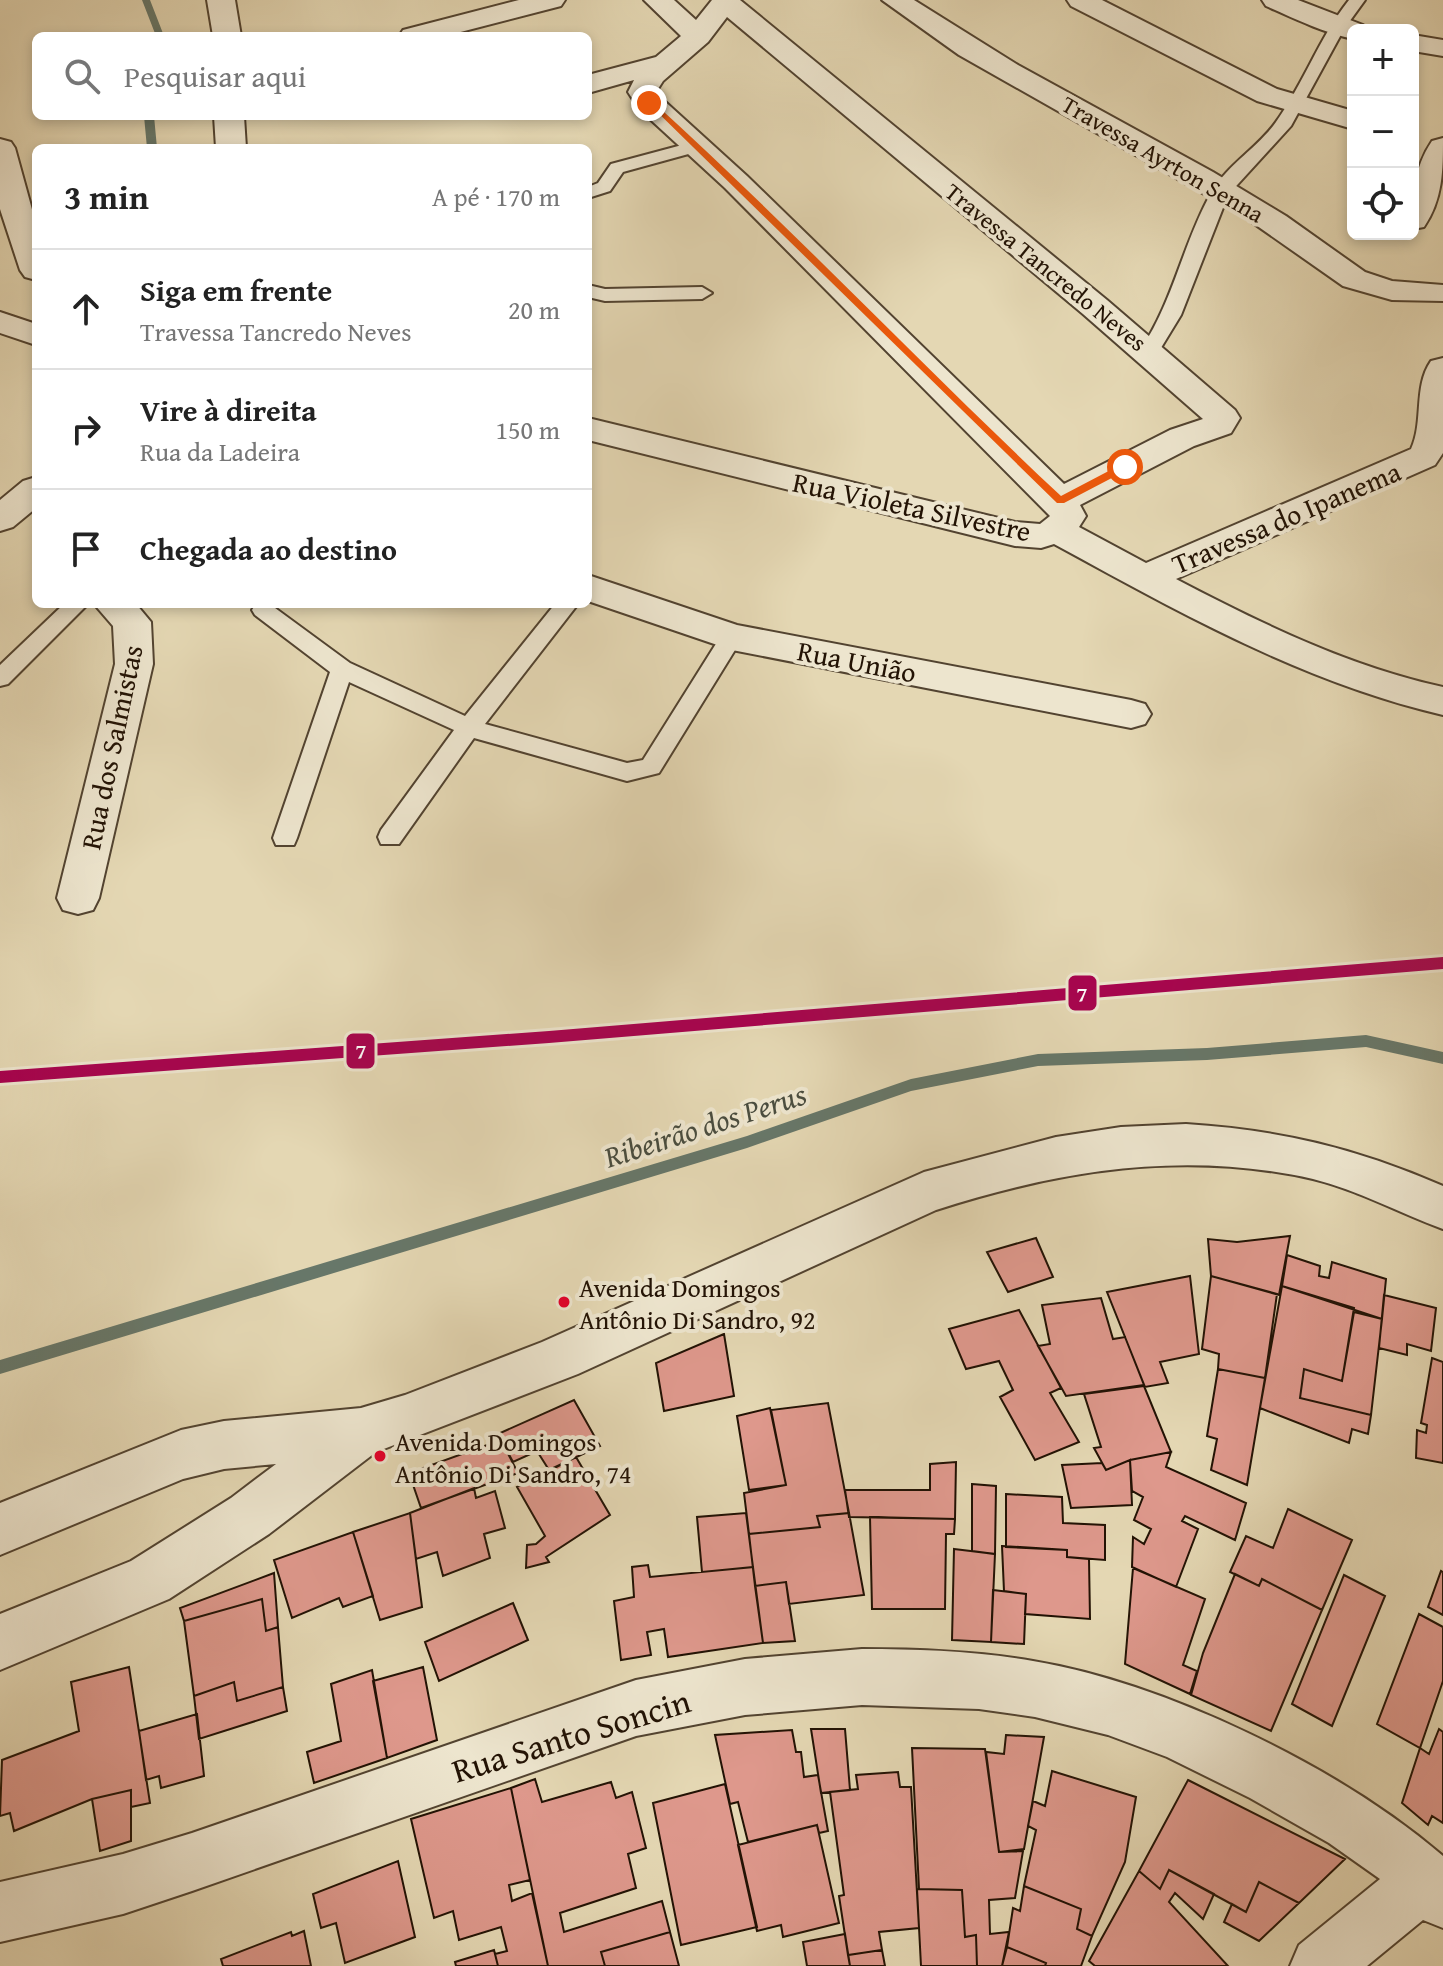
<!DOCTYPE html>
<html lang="pt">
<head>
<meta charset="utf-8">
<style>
  :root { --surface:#fff; --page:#f6f6f6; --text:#222; --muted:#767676; --line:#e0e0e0 }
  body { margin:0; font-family:"Gentium Book Plus",serif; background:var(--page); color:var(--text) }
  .controls { position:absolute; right:24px; top:24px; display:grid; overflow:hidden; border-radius:12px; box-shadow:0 4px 12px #0003 }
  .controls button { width:72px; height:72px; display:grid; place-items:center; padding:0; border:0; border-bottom:2px solid var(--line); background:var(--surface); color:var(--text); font:40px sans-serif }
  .stop { position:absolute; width:24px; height:24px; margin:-18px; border:6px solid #ea580c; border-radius:50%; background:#fff }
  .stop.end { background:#ea580c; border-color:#fff; box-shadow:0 2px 8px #0008 }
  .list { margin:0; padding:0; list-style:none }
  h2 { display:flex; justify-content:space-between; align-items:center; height:104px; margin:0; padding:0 32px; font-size:34px }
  h2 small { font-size:26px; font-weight:400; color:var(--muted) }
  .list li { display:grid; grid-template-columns:52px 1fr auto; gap:24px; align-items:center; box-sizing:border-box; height:120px; padding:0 32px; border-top:2px solid var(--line) }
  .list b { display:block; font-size:30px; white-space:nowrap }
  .list p { margin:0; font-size:26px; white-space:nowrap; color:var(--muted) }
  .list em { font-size:26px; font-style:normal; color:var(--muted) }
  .icon { flex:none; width:44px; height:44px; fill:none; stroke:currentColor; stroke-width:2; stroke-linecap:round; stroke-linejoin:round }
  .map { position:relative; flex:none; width:1443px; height:1966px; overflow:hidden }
  .search { position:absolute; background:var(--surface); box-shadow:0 4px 12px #0003; left:32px; top:32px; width:560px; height:88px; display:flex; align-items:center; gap:20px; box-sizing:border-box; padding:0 28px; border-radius:12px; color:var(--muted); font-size:30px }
  .panel { position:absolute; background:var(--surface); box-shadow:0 4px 12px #0003; left:32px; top:144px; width:560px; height:464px; border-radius:12px }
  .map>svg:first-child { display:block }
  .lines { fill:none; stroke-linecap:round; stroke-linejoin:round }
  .stream { fill:#677769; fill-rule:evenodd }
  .building { fill:#de988c; stroke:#221204; stroke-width:2 }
  .service-casing { stroke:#524330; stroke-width:4 }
  .minor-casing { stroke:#524330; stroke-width:4 }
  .service { fill:#ede5ce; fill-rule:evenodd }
  .minor { fill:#ede5ce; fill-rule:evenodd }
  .rail-1-casing { stroke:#ede5ce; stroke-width:6 }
  .rail-1 { fill:#a8034f; fill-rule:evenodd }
  .route { fill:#ea580c }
  .bus-dot { fill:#e4002b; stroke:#ede5ce; stroke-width:3 }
  .labels { text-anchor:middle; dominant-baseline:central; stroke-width:8; stroke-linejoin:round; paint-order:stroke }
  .far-street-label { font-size:24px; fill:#221204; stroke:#ede5ce }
  .bus-label { font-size:26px; fill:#221204; stroke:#ede5ce; text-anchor:start }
  .street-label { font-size:28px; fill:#221204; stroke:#ede5ce }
  .water-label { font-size:30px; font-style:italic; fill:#4a4d3f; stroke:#ede5ce }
  .near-street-label { font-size:34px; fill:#221204; stroke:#ede5ce }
  .line-badge { stroke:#ede5ce; stroke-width:3 }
  .badge-label { font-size:22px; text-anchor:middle; font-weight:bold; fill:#fff }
</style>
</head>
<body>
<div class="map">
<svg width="1443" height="1966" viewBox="0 0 1443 1966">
  <rect width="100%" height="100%" fill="#e4d7b3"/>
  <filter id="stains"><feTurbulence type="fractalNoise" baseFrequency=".0025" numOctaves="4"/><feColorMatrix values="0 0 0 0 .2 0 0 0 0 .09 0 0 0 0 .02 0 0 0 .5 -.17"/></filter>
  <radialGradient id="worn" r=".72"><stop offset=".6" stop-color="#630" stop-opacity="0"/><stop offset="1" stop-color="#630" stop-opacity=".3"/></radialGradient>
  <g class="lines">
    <path class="stream" d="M142 0H150L164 36H156Z
      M144 116H154L157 148H147Z
      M1366 1035 1443 1052V1064L1366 1047 1207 1060 1038 1066 911 1091 747 1148 0 1374V1360L747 1136 911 1079 1038 1054 1207 1048Z"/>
  </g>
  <path class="building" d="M1290 1236 1279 1295 1211 1276 1208 1239 1237 1242Z
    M1036 1238 1053 1277 1008 1292 987 1252Z
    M1287 1255 1320 1266 1319 1276 1329 1278 1332 1262 1386 1279 1382 1319 1282 1286Z
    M1190 1276 1199 1354 1160 1362 1168 1383 1145 1387 1107 1292Z
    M1211 1276 1277 1294 1265 1378 1218 1369 1219 1354 1202 1349Z
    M1282 1286 1354 1308 1342 1381 1304 1369 1300 1398 1371 1415 1368 1434 1352 1429 1349 1443 1260 1408Z
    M1384 1295 1436 1308 1431 1351 1407 1344V1355L1379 1348Z
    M1101 1298 1113 1339 1125 1337 1144 1385 1066 1396 1038 1346 1050 1344 1042 1305Z
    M1019 1310 1061 1388 1050 1393 1079 1442 1035 1460 1000 1397 1013 1390 999 1361 966 1369 949 1329Z
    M1354 1312 1382 1319 1371 1415 1300 1398 1304 1369 1342 1381Z
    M724 1334 734 1396 664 1411 656 1363Z
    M1432 1358 1443 1362V1463L1416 1458 1417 1430 1426 1433 1427 1425 1421 1423Z
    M1218 1369 1265 1378 1247 1485 1211 1470 1217 1439 1207 1436Z
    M1144 1386 1171 1452 1130 1460 1106 1470 1094 1448 1101 1447 1084 1394Z
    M574 1400 600 1446 549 1470 537 1451 513 1462 498 1434Z
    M828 1403 849 1513 817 1516 820 1527 749 1534 744 1493 786 1485 771 1410Z
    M770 1408 786 1485 749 1490 737 1416Z
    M501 1440 518 1473 421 1508 409 1473Z
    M1171 1452 1166 1467 1246 1503 1235 1540 1185 1516 1182 1521 1198 1529 1176 1587 1132 1567 1133 1537 1144 1544 1151 1529 1134 1520 1143 1497 1132 1491 1130 1460Z
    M576 1457 610 1515 546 1557 549 1562 526 1568 527 1545 536 1544 545 1536 517 1487Z
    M1130 1460 1132 1505 1071 1508 1062 1465 1102 1463 1106 1470Z
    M956 1462 955 1519 849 1517 845 1490H930V1464Z
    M972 1484 996 1486 995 1554 972 1551Z
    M474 1488 476 1498 495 1491 505 1528 484 1534 490 1558 443 1576 437 1552 416 1559 410 1513Z
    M1006 1494 1062 1497 1063 1523 1105 1525V1560L1067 1557V1550L1006 1547Z
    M1288 1509 1352 1540 1322 1610 1262 1579 1259 1586 1230 1572 1246 1536 1273 1548Z
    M410 1513 422 1607 380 1620 353 1532Z
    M746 1513 753 1567 702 1572 697 1517Z
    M849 1513 864 1595 789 1604 786 1582 755 1586 749 1534 820 1527 817 1516Z
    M870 1517 955 1519 954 1534H946L945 1609H872Z
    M353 1532 373 1596 343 1607 339 1598 292 1618 274 1560Z
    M1002 1546 1067 1550V1557L1089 1559 1090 1619 1025 1614 1026 1594 1004 1591Z
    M954 1549 995 1554 991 1642 952 1640Z
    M648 1565 650 1577 753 1567 763 1643 668 1657 664 1629 647 1632 651 1655 621 1660 614 1601 634 1597 632 1567Z
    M1133 1568 1205 1599 1183 1665 1197 1671 1190 1694 1125 1664Z
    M1441 1571 1443 1572V1615L1428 1607Z
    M274 1573 278 1627 266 1631 262 1599 184 1621 180 1608Z
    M1235 1574 1259 1586 1262 1579 1322 1610 1271 1731 1191 1695 1203 1653Z
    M1344 1575 1385 1596 1332 1726 1292 1704Z
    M786 1582 795 1641 763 1643 755 1586Z
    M993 1590 1026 1594 1024 1644 991 1642Z
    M262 1599 266 1631 278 1627 283 1687 237 1701 234 1682 194 1696 184 1621Z
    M513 1603 528 1640 439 1681 425 1642Z
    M1419 1614 1443 1627V1681L1420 1748 1377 1724Z
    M129 1667 150 1803 131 1807V1790L92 1799 14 1831 10 1813 0 1816 2 1760 79 1731 71 1682Z
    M423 1667 437 1740 387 1758 373 1681Z
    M372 1670 387 1758 314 1783 307 1752 341 1741 331 1684Z
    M234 1682 237 1701 283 1687 287 1711 199 1739 194 1696Z
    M197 1714 204 1776 161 1788 159 1776 146 1780 139 1731Z
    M811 1729H845L850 1790 821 1793Z
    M1439 1729 1443 1732V1823L1432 1816 1428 1825 1402 1803 1420 1748 1429 1754Z
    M792 1730 796 1752H801L804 1777 818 1775 828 1831 819 1833 817 1825 748 1842 738 1802 730 1804 715 1735Z
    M1006 1735 1044 1737 1024 1849 999 1852 986 1752 1004 1754Z
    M912 1748 985 1749 999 1852 1023 1851 1015 1898 989 1900 990 1934 1009 1932 1002 1966H977L976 1935 965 1937 962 1890 919 1889Z
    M1052 1771 1136 1797 1125 1862 1092 1936 1077 1929 1081 1909 1024 1886 1036 1830 1028 1826 1033 1801 1045 1806Z
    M898 1772 900 1787H911L919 1928 879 1932 882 1950 848 1955 839 1896 844 1895 830 1792 858 1789 856 1775Z
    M535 1779 542 1802 611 1782 616 1798 632 1792 646 1848 628 1854 636 1888 560 1913 564 1932 662 1901 670 1932 601 1952 605 1966H548L511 1788Z
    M1188 1780 1345 1859 1299 1903 1259 1882 1246 1912 1169 1870 1160 1889 1139 1871Z
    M725 1784 757 1927 681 1945 653 1803Z
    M511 1788 530 1880 509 1885 512 1901 532 1893 548 1966H498L495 1954 507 1951 501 1927 459 1940 453 1911 434 1918 411 1819Z
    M131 1790V1841L100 1851 92 1799Z
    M817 1825 839 1923 783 1937 781 1925 757 1931 738 1845Z
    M398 1861 415 1937 345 1963 336 1923 321 1928 313 1894Z
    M1169 1870 1214 1894 1203 1919 1175 1893 1169 1902 1228 1966H1095L1089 1961 1139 1871 1160 1889Z
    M1259 1882 1299 1903 1259 1941 1224 1922 1232 1904 1246 1912Z
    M1024 1886 1081 1909 1077 1929 1092 1936 1081 1966H1045L1046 1963 1007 1947 1013 1908 1020 1911Z
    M917 1889 962 1890 965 1937 976 1935 977 1966H921Z
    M304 1931 311 1966H223L221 1959 291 1932 292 1936Z
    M670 1932 679 1966H605L601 1952Z
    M845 1934 850 1966H807L803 1942Z
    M1007 1947 1046 1963 1045 1966H1002Z
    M494 1950 498 1966H456L455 1962Z
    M882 1950 885 1966H850L848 1955Z"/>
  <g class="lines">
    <g class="service-casing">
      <path id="service" d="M1349 0H1365L1344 29 1291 126 1228 195 1181 315 1156 356H1142L1139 352C1173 303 1182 246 1210 195 1226 165 1257 149 1276 122 1304 83 1319 38 1349 0Z
        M697 141 706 146 703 150 623 172 610 191 588 198V187L598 183 611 164Z
        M588 285 605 289 702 287 712 293 702 299 605 301 588 297Z
        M64 604H88L8 684 0 686V665Z
        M555 604H578L485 724 627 763 643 760 724 631H740L743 637 659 773 627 781 474 738 399 844H381L378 837 381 830 454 730 349 682 297 838 294 845H276L273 838 330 672 255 615 252 610 255 605H271L350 663 465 716Z"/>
    </g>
    <g class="minor-casing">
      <path id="minor" d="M207 0H235L241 36H213Z
        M519 0H565L561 6 445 36H399L403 30Z
        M644 0H674L696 20 712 0H740L1107 300 1235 410 1240 418 1231 433 1194 446 1080 505 1086 516 1079 527 1146 563 1411 449C1424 421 1413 387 1431 361L1443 358V453L1435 465 1176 579C1262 624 1348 666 1443 687V715C1302 682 1181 613 1054 544L1041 548 1015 546 588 440V418L1015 522 1040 524 1050 516 725 188 639 109 628 92 634 80 588 93V75L656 57 681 36ZM727 17 1083 314 1203 419 1170 430 1064 484 747 176 660 97 656 92 663 81 708 42Z
        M882 0H914L1018 65 1213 172 1286 216 1365 272 1392 281 1443 285V301L1392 300 1343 286 1243 216 959 55Z
        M1067 0H1102L1277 89 1353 111V129L1257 101 1071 6Z
        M1262 0H1298L1363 25 1366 30H1353V39C1322 32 1295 19 1266 6Z
        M1413 35 1443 40V56L1413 51Z
        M214 116H244L246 148H216Z
        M1443 138C1443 170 1443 199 1424 227L1413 229C1413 197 1413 169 1432 141Z
        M0 139 11 142 15 148 36 224V280L25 277 20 270 0 209Z
        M0 312 36 324V345L0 333Z
        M36 477V508L13 527 0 531V500L23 481Z
        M588 575 737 625 1131 700 1145 704 1151 714 1145 724 1131 728 732 650 588 601Z
        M94 604H136L151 622 153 664 99 898 93 910 78 914 63 910 57 898 115 664 113 626Z
        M1186 1124C1280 1130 1356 1148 1443 1186V1229C1399 1213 1358 1190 1313 1179 1184 1150 1060 1170 936 1210L578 1374 376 1452 269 1534 169 1599 0 1670V1614L131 1561 231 1498 276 1464 224 1469 183 1479 0 1555V1503L181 1430 224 1421 361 1408 405 1395 542 1342 924 1172 1056 1137 1121 1127Z
        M862 1649C919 1649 976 1651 1033 1661 1166 1683 1341 1768 1443 1856V1928L1423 1920 1367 1966H1290L1299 1945 1380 1879 1329 1843 1250 1798 1167 1757 1108 1735 1035 1717 979 1709 862 1705 745 1715 636 1736 192 1891 123 1914 0 1942V1882L123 1854 192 1833 636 1680 745 1659Z"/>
    </g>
    <use href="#service" class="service"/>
    <use href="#minor" class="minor"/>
    <g class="rail-1-casing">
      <path id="rail-1" d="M1443 957V969L549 1043 0 1083V1071L549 1031Z"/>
    </g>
    <use href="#rail-1" class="rail-1"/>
  </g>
  <path class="route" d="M646 101H652C793 229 923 367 1061 496L1122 464H1129V469L1064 503H1057Z"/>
  <g class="bus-dot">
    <circle cx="564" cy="1302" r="7"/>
    <circle cx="380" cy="1456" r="7"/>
  </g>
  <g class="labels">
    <g class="far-street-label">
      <text transform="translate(1163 159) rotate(30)">Travessa Ayrton Senna</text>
      <text transform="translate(1046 267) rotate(39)">Travessa Tancredo Neves</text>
    </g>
    <g class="bus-label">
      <text x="579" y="1287">Avenida Domingos<tspan x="579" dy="32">Antônio Di Sandro, 92</tspan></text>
      <text x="395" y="1441">Avenida Domingos<tspan x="395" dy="32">Antônio Di Sandro, 74</tspan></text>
    </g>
    <g class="street-label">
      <text transform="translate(912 506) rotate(12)">Rua Violeta Silvestre</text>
      <text transform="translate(1286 517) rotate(-23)">Travessa do Ipanema</text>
      <text transform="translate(857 661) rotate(11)">Rua União</text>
      <text transform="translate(111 747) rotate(-78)">Rua dos Salmistas</text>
    </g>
    <g class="water-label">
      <text transform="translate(705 1125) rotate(-18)">Ribeirão dos Perus</text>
    </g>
    <g class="near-street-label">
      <text transform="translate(571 1735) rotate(-17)">Rua Santo Soncin</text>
    </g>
  </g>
  <g class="line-badge">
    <rect x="1067" y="974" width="31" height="38" rx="8" fill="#a8034f"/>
    <rect x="345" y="1032" width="31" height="38" rx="8" fill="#a8034f"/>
  </g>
  <g class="badge-label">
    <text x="1082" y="1001">7</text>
    <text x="361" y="1058">7</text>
  </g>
  <rect width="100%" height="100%" filter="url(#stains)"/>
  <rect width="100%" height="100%" fill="url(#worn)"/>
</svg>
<div class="controls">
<button>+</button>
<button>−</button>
<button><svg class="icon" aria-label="locate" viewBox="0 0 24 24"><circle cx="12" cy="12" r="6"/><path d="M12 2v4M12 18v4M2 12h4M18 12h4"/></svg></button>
</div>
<div class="stop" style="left:1125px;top:467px"></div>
<div class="stop end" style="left:649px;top:103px"></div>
<div class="search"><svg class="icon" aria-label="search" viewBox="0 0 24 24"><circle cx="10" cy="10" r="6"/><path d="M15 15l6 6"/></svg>Pesquisar aqui</div>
<section class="panel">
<h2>3 min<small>A pé · 170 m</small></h2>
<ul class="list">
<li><svg class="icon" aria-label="ahead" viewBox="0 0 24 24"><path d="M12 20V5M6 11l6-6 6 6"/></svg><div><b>Siga em frente</b><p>Travessa Tancredo Neves</p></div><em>20 m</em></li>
<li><svg class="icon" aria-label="right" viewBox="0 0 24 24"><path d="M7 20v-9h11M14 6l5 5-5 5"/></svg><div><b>Vire à direita</b><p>Rua da Ladeira</p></div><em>150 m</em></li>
<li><svg class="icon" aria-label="arrive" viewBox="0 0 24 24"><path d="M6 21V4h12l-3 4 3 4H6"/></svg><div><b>Chegada ao destino</b></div></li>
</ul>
</section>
</div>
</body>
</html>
